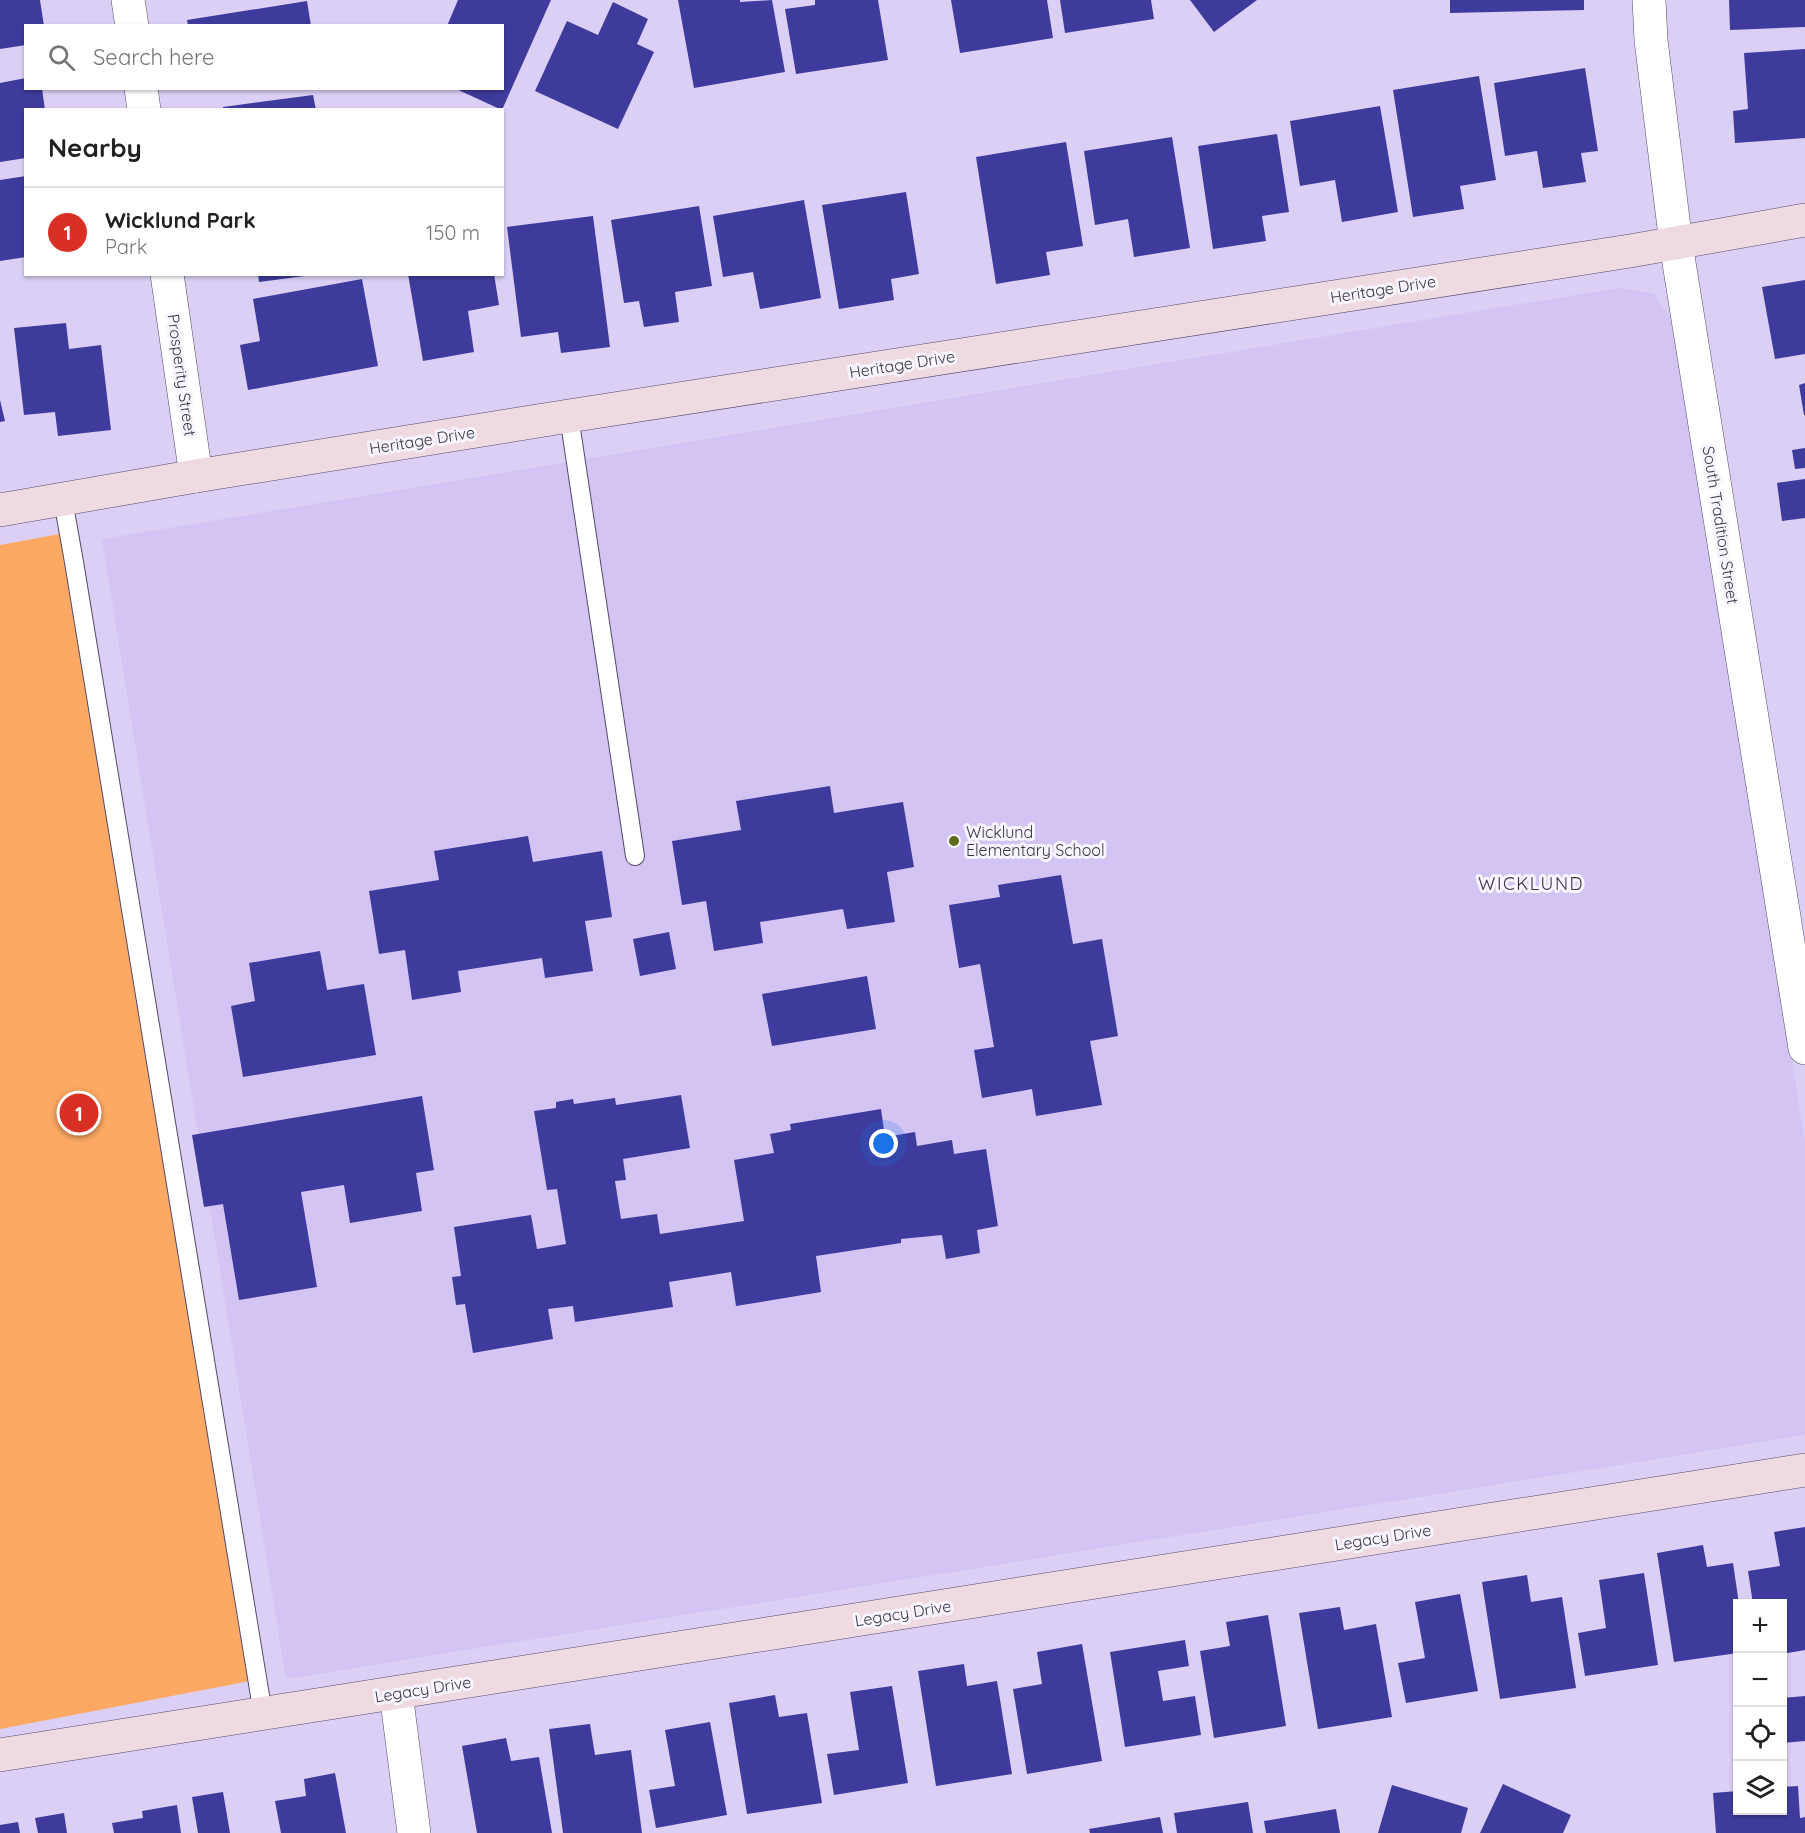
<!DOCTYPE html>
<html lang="en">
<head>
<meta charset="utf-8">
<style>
  :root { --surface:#fff; --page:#f2f2f2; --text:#222; --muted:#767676; --line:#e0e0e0; --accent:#d93025 }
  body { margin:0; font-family:Quicksand,sans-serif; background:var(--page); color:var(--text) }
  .controls { position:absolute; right:18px; bottom:18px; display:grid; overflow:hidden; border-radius:0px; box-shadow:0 2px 4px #0004 }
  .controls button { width:54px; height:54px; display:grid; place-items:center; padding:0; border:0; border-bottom:2px solid var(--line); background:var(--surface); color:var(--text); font:30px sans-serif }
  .you { position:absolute; left:884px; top:1144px; width:21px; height:21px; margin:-15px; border:4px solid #fff; border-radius:50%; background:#1a73e8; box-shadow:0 0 0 9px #1a73e833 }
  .badge { display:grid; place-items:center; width:39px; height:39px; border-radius:50%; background:var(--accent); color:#fff; font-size:20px; font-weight:700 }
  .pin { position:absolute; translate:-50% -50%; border:3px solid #fff; box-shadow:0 2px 6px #0006 }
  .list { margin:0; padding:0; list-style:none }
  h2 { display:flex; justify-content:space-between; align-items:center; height:78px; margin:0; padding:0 24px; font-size:26px }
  h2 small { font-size:20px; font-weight:400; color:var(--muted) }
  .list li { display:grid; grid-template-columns:39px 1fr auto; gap:18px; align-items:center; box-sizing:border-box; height:90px; padding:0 24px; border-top:2px solid var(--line) }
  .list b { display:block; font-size:22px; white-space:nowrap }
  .list p { margin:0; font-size:20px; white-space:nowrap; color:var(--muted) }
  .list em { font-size:20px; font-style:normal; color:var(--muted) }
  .icon { flex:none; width:33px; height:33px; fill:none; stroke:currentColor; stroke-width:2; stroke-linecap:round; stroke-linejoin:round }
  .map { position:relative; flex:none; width:1805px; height:1833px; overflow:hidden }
  .search { position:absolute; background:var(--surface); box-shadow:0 2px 4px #0004; left:24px; top:24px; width:480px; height:66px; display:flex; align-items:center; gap:15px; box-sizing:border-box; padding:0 21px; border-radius:0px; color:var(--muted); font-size:22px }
  .panel { position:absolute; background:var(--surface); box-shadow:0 2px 4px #0004; left:24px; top:108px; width:480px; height:168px; border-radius:0px }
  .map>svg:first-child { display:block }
  .built { fill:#d3c4f3 }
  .green { fill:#fda963 }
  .building { fill:#3f3b9c }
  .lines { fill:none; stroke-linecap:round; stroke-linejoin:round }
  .lane-casing { stroke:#54496a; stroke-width:20 }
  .street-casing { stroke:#54496a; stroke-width:34 }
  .secondary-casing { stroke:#54496a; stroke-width:34 }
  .lane { stroke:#fff; stroke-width:18 }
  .street { stroke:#fff; stroke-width:33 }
  .secondary { stroke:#efdae1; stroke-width:33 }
  .poi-dot { fill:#5d6c16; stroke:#f8f5fe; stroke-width:2 }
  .labels { text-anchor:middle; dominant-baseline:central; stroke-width:6; stroke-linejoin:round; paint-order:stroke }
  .street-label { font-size:16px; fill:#3b3645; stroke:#f8f5fe }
  .poi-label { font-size:16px; fill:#3b3645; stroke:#f8f5fe; text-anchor:start }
  .neighbourhood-label { font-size:18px; letter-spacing:1.5px; fill:#3b3050; stroke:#f8f5fe }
</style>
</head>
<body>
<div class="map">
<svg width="1805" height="1833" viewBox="0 0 1805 1833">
  <rect width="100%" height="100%" fill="#dbcff6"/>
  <path class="built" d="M1617 288 1654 293 1676 326 1805 1143V1435L286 1679 102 539Z"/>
  <path class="green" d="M65 533 250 1681 0 1729V545Z"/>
  <path class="building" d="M0 0H40L44 26H26V45L0 49Z
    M458 0H551L502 110 454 88H502V26H447Z
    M678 0H740V2L772 0 785 72 694 88Z
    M815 0H878L888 60 796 74 785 9 815 5Z
    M951 0H1047L1053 38 960 53Z
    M1060 0H1151L1154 19 1065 33Z
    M1190 0H1257L1214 32Z
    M1450 0H1584V10L1450 13Z
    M1729 0H1805V27L1730 30Z
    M307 1 311 26H188L187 20Z
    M613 2 648 19 637 44 654 52 618 129 535 91 567 21 598 35Z
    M1805 49V138L1735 143 1733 111 1748 109 1744 53Z
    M1585 68 1598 151 1581 153 1586 182 1543 188 1537 151 1505 156 1494 83Z
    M1479 76 1496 180 1460 186 1464 209 1413 217 1393 90Z
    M26 78V88H42L45 110H26V158L0 162V83Z
    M313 95 316 110H223V107Z
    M1380 106 1398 212 1342 222 1335 180 1300 186 1290 121Z
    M1277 134 1289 212 1262 216 1266 241 1213 249 1198 146Z
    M1172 137 1190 248 1134 257 1128 219 1095 225 1084 151Z
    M1066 142 1083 246 1046 252 1050 275 996 284 976 157Z
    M26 176V257L0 261V180Z
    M906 192 919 274 891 279 894 300 839 309 822 205Z
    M804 200 821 298 760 309 753 272 723 277 713 216Z
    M699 206 712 286 675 292 679 322 644 327 639 301 624 303 611 220Z
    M593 216 610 347 561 353 558 332 521 337 507 227Z
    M258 274H305V276L259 282Z
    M408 274H494L499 305 468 311 474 352 423 361Z
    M362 279 378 366 248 390 240 345 260 341 253 299Z
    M1805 280V354L1775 359 1762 287Z
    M66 323 69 349 101 345 111 430 58 436 55 412 24 415 14 328Z
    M1805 383V415H1804L1799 385Z
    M0 400 5 421 0 422Z
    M1805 448V468L1795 469 1792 450Z
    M1805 479V518L1782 521 1777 483Z
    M830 786 834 813 903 802 914 867 887 872 895 922 847 929 843 909 760 922 763 943 714 951 706 901 682 905 672 841 741 830 736 801Z
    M528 836 533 862 602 851 612 917 585 921 593 971 545 978 542 958 458 971 461 992 412 1000 405 950 379 954 369 891 439 880 434 851Z
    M1061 875 1073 944 1102 939 1118 1036 1090 1041 1102 1105 1036 1116 1032 1089 982 1098 974 1050 994 1047 980 964 959 968 949 905 1000 897 998 885Z
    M669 932 676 969 640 976 633 939Z
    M320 951 327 990 364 984 376 1055 243 1077 231 1006 255 1001 249 963Z
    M867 976 876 1029 772 1046 762 994Z
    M681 1095 690 1148 623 1159 626 1180 615 1181 621 1219 657 1214 660 1234 744 1221 734 1160 774 1153 770 1134 791 1130 790 1124 881 1109 885 1137 915 1132 917 1146 952 1140 954 1154 986 1149 998 1226 977 1230 980 1253 946 1259 942 1235 901 1239V1243L816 1256 821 1292 736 1306 731 1272 669 1282 673 1307 575 1322 573 1306 548 1309 553 1339 473 1353 465 1304 456 1305 452 1277 461 1276 454 1227 531 1215 537 1249 566 1244 557 1189 547 1190 534 1111 556 1108V1102L573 1099 574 1104 615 1098 616 1105Z
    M422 1096 434 1170 416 1173 422 1211 350 1223 344 1185 301 1192 317 1287 239 1300 223 1204 204 1207 192 1135Z
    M1805 1527V1650L1782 1654V1604H1753L1748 1571 1780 1566 1774 1532Z
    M1703 1545 1707 1567 1733 1563 1739 1604H1738V1653L1674 1662 1657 1553Z
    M1644 1573 1658 1665 1585 1676 1578 1633 1606 1628 1599 1580Z
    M1527 1575 1531 1602 1562 1597 1576 1688 1500 1699 1482 1582Z
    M1460 1594 1478 1691 1406 1703 1398 1663 1425 1658 1415 1602Z
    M1340 1607 1344 1630 1376 1624 1392 1717 1318 1729 1299 1613Z
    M1268 1615 1286 1726 1214 1738 1200 1651 1230 1646 1226 1622Z
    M1185 1640 1189 1666 1158 1671 1163 1701 1195 1696 1201 1735 1125 1747 1110 1652Z
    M1082 1644 1102 1761 1027 1774 1013 1689 1042 1684 1037 1652Z
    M964 1664 967 1686 997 1681 1012 1774 936 1786 918 1671Z
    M892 1686 908 1783 834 1795 827 1754 859 1750 850 1692Z
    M775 1695 779 1717 807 1713 822 1803 747 1814 729 1703Z
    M1805 1696V1741L1782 1743V1698Z
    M710 1722 727 1815 656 1828 649 1790 675 1786 665 1730Z
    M590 1724 595 1755 631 1750 642 1833H563L549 1729Z
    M506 1738 511 1761 539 1757 552 1833H477L462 1746Z
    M335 1773 346 1833H281L275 1801 306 1796 304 1779Z
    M1503 1784 1571 1815 1563 1833H1480Z
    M1392 1785 1468 1808 1461 1833H1378Z
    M1798 1786 1800 1818 1805 1817V1833H1716L1713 1793 1738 1791V1810H1782V1787Z
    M223 1792 230 1833H198L192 1797Z
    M1248 1802 1253 1833H1177L1174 1813Z
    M177 1805 181 1833H114L112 1823 143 1818 142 1811Z
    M1336 1809 1340 1833H1266L1264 1821Z
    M64 1813 67 1833H38L35 1818Z
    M1160 1817 1163 1833H1090L1089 1829Z
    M18 1822 20 1833H0V1825Z"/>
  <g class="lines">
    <g class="lane-casing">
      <path id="lane" d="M569 416 635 856
        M63 500 74 562 263 1714"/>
    </g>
    <g class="street-casing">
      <path id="street" d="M128 0 132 26
        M1649 0 1651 40 1676 244 1805 1048
        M141 88 144 110
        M167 274 196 476
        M396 1693 414 1833"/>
    </g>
    <g class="secondary-casing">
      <path id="secondary" d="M0 510 196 476 569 416 1630 251 1805 220
        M0 1755 1805 1470"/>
    </g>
    <use href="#lane" class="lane"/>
    <use href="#street" class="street"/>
    <use href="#secondary" class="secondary"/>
  </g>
  <circle class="poi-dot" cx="954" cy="841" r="6"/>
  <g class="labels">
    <g class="street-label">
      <text transform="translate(1383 289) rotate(-9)">Heritage Drive</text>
      <text transform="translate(902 364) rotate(-9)">Heritage Drive</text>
      <text transform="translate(182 375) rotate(82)">Prosperity Street</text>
      <text transform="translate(422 440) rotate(-9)">Heritage Drive</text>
      <text transform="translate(1721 525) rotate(81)">South Tradition Street</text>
      <text transform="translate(1383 1537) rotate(-9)">Legacy Drive</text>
      <text transform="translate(903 1613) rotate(-9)">Legacy Drive</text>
      <text transform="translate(423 1689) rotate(-9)">Legacy Drive</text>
    </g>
    <g class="poi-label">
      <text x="966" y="832">Wicklund<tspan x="966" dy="18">Elementary School</tspan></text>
    </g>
    <g class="neighbourhood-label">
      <text x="1531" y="883">WICKLUND</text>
    </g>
  </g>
</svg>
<div class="controls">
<button>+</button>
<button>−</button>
<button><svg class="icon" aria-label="locate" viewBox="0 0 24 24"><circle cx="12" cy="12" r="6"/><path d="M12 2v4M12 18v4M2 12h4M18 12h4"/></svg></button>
<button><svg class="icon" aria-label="layers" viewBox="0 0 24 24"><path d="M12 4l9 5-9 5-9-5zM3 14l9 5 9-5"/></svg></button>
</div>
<div class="you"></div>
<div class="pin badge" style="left:79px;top:1113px">1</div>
<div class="search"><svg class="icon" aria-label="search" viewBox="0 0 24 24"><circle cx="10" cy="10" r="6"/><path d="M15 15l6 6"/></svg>Search here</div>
<section class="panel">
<h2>Nearby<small></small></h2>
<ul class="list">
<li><span class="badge">1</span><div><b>Wicklund Park</b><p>Park</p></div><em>150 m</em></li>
</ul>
</section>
</div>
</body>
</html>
